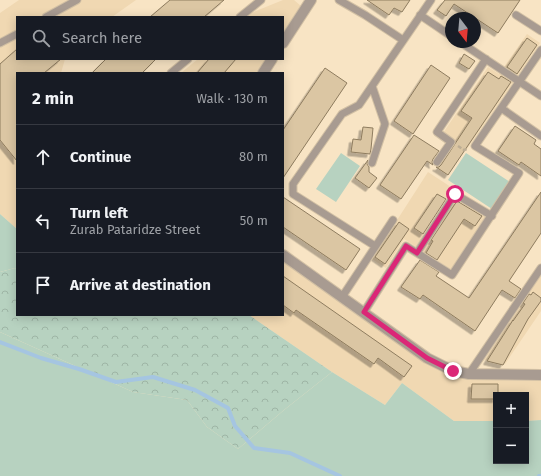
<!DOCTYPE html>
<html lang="en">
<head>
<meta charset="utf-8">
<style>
  :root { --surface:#171b24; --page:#20242c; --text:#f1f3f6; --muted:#9ea1a6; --line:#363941 }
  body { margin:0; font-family:"Fira Sans",sans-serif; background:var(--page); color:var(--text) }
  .controls { position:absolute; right:12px; bottom:12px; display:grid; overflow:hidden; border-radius:0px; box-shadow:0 2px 10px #0003 }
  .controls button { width:36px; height:36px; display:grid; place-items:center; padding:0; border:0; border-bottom:1px solid var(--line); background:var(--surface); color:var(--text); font:20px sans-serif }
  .compass { position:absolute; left:445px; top:12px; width:36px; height:36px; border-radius:50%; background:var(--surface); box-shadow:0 2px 10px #0003; rotate:164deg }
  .stop { position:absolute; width:12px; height:12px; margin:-9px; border:3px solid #db2777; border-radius:50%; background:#fff }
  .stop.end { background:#db2777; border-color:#fff; box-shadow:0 1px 4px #0008 }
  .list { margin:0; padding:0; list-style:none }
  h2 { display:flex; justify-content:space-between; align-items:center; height:52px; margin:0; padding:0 16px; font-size:17px }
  h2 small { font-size:13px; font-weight:400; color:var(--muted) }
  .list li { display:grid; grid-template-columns:26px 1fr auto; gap:12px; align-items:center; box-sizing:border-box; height:64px; padding:0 16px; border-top:1px solid var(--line) }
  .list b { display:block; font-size:15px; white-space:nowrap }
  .list p { margin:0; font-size:13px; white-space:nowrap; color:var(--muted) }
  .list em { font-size:13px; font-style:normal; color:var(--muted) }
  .icon { flex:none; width:22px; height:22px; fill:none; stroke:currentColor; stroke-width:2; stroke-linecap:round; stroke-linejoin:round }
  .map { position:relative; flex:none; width:541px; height:476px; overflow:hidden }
  .search { position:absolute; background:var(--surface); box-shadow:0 2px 10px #0003; left:16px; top:16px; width:268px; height:44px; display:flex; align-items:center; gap:10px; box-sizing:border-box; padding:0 14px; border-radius:0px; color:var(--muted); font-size:15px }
  .panel { position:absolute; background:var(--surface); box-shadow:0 2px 10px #0003; left:16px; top:72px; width:268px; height:244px; border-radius:0px }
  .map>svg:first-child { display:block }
  .built { fill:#f0d8b2 }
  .grass { fill:#b7d2c0 }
  .forest { fill:url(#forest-crowns) }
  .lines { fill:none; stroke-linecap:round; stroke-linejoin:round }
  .stream { stroke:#a5c5e1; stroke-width:4 }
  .building { fill:#dbc6a3; stroke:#8e7c5f; filter:url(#shadow) }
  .lane-casing { stroke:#d2c0a4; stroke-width:9 }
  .street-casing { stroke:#d2c0a4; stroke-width:12 }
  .path { stroke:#bdad93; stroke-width:2.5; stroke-dasharray:4 2; stroke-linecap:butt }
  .lane { stroke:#a89b91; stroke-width:7 }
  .street { stroke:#a89b91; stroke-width:10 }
  .route { stroke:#db2777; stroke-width:5 }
</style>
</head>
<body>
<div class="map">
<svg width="541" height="476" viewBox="0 0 541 476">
  <defs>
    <pattern id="forest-crowns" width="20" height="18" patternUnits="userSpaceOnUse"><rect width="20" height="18" fill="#b7d2c0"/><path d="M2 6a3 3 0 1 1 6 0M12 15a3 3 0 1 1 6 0" fill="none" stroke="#9eb5a5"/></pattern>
    <filter id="shadow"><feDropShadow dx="-3.5" dy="3.5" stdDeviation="0" flood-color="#0004"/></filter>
  </defs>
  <rect width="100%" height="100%" fill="#f8e4c4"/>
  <path class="built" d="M19 0H136L112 17H17V59H65L61 73H17V229L0 214V13Z
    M283 0H294L301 6 283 33V17H246L251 13Z
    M527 34 540 43 467 149 443 133 488 67 499 74Z
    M198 59H266L256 73H181Z
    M428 172 489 212 452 270 404 239 386 268 372 259Z
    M283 261 418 356 453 379 541 381V420L526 421V395H496V421H454L402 383 385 405 332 372 249 315H283Z
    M541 274V311L505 364 484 360Z"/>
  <path class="grass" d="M341 153 360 166 336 202 316 189Z
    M466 153 510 182 492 209 448 180Z
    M0 214 17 229V269L15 268 0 272Z
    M0 332 133 392 187 400 207 427 238 449 284 410 332 372 385 405 402 383 454 421H496V461H526V421L541 420V476H0Z"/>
  <path class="forest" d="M15 268 17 269V315H249L332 372 284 410 238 449 207 427 187 400 133 392 0 332V272Z"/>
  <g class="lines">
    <path class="stream" d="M0 342 41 358 79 369 116 382 153 377 195 390 228 408 235 426 254 448 290 453 340 476
      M539 476H541"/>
  </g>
  <path class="building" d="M170 0H224L204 17H150Z
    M367 0H410L402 12 394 8 389 15Z
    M445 0H520L498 33 454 4 446 16 437 10Z
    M527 38 537 45 517 74 507 67Z
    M17 49V59H61L44 73H17V161L0 140V64Z
    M464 54 475 61 469 69 459 63Z
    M106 59H156L142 73H92Z
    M209 59H236L224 73H197Z
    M431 65 450 78 413 134 394 121Z
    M325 68 347 83 283 178V130Z
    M488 72 499 79 501 76 511 82 448 175 436 167H439L441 165 472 118 461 111Z
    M515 126 536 140 534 144 541 149V176L521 162 519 165 498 151Z
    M363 127 373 128 371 149 370 154 351 152 353 139 361 140Z
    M414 135 439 151 433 159 432 162 433 165 427 161 401 199 380 185Z
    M368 160 367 164 369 167V172L377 178 369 188 355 178Z
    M541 192V233L509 281 521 289 515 298 502 290 475 331 423 295 420 299 401 287 420 260 439 272 436 276 469 298Z
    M437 194 446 199 423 234 414 228Z
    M283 197 360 249 346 270 283 227Z
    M457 201 482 216 475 226 464 219 437 260 426 253 433 241 431 240Z
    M399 222 409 229 385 264 375 257Z
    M283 276 412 366 404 377 378 358 374 364 296 310 294 313 283 305Z
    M533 292 541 298V301L528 319 503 365 487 361 513 320V321L525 304 523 303 529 294 531 295Z
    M472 384H498V395H496V399H471Z"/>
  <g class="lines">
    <g class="lane-casing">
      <path id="lane" d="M339 0 365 15 403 40
        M420 15 451 36
        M516 15 541 31
        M46 17 77 0
        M240 17 261 0
        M460 42 541 96
        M0 43 17 34
        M171 73 188 59
        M372 86 385 124 372 163
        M501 108 541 136
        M437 162 451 142 437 132 486 59
        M375 246 293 194V184L342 114 359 105 431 0
        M417 253 455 194 492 216
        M342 297 393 220
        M364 312 406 246 452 275 519 173 475 146 541 50
        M469 374 541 268"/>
    </g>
    <g class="street-casing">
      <path id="street" d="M283 43 311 0
        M263 73 272 59
        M283 255 427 358 453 371 469 374 541 375"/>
    </g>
    <path class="path" d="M458 146 464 150 467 149"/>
    <use href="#lane" class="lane"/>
    <use href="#street" class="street"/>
  </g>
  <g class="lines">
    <path class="route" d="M453 371 427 358 364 312 406 246 417 253 455 194"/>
  </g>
</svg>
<div class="controls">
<button>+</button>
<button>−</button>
</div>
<svg class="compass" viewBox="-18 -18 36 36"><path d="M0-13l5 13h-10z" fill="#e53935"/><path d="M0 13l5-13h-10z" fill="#9ea1a6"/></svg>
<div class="stop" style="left:455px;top:194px"></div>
<div class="stop end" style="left:453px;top:371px"></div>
<div class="search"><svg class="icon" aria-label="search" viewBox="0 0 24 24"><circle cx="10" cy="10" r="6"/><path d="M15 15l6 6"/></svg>Search here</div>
<section class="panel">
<h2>2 min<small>Walk · 130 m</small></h2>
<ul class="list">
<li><svg class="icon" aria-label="ahead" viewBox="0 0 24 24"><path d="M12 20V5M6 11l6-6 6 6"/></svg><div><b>Continue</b></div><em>80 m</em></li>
<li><svg class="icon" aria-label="left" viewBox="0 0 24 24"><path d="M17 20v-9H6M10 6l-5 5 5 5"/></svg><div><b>Turn left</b><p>Zurab Pataridze Street</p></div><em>50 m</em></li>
<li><svg class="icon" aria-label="arrive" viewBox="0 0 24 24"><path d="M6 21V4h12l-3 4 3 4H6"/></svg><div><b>Arrive at destination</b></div></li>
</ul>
</section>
</div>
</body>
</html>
